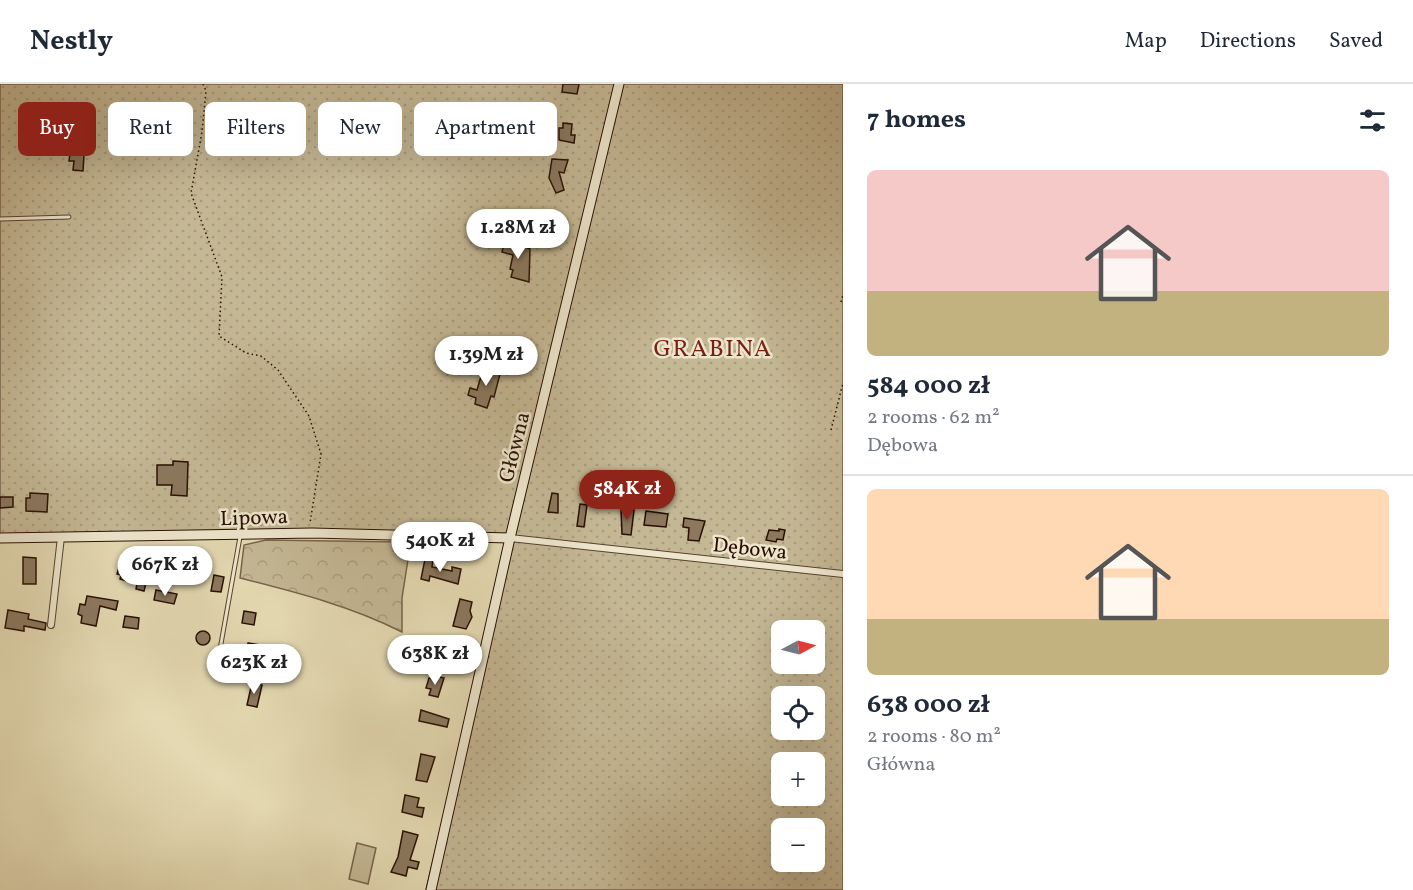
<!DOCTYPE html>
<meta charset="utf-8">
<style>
body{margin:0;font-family:Vollkorn,serif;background:#f2f2f3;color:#1f2937;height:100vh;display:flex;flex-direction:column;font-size:22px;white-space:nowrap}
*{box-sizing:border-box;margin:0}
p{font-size:20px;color:#747a83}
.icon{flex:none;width:33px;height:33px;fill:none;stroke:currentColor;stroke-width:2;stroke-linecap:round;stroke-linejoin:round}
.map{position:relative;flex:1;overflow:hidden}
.sheet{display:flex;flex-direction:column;background:#fff;width:570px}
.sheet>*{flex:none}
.top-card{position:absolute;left:18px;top:18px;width:570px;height:54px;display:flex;gap:12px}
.needle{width:39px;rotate:83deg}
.buttons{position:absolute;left:771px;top:536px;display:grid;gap:12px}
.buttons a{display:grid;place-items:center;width:54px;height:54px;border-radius:9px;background:#fff;box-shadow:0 6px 24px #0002;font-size:30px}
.price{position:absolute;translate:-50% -51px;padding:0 14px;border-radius:21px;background:#fff;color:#222;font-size:20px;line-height:39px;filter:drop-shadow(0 2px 3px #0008)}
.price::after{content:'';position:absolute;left:50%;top:36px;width:18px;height:14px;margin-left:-9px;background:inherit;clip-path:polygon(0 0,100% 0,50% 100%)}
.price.current{background:#8f2418;color:#fff}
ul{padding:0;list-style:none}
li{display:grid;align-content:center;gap:12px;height:318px;padding:0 24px}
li+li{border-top:2px solid #e0e1e3}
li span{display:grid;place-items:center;height:186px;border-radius:9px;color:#555}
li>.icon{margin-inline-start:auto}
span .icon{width:108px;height:108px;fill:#fffc;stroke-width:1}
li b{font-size:26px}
h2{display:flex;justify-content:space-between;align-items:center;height:72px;padding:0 24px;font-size:26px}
.tag{padding:0 21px;border-radius:9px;background:#fff;box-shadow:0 6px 24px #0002;font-size:21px;line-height:54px}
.tag.current{background:#8f2418;color:#fff}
header{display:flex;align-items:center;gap:36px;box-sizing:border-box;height:84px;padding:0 30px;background:#fff;border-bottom:2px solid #e0e1e3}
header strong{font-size:28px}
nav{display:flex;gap:33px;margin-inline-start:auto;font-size:21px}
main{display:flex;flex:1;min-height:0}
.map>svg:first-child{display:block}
.green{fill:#c4b794;stroke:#77634b;stroke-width:1.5}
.forest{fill:url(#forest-crowns);stroke:#77634b;stroke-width:1.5}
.park{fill:url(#park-dots);stroke:#77634b;stroke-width:1.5;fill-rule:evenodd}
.building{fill:#8b785e;stroke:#2a0f02;stroke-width:1.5}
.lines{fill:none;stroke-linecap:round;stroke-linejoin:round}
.lane-casing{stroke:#58422e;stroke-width:5}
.street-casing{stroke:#58422e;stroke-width:8}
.secondary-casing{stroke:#2a0f02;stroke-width:11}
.path{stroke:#2a0f02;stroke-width:1.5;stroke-dasharray:1.5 3;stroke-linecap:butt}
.lane{stroke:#ede6cd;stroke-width:3}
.street{stroke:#ede6cd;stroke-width:6}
.secondary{stroke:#ede6cd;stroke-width:9}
.labels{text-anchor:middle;stroke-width:5;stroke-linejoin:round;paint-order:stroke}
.street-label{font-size:21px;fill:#2a0f02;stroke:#ede6cd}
.quarter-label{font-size:24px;letter-spacing:1.5px;fill:#7a1f14;stroke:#ede6cd}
</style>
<header>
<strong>Nestly</strong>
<nav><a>Map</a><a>Directions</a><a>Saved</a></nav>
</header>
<main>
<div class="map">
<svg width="843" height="806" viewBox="0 0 843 806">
<defs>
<pattern id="forest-crowns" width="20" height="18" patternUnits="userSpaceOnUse" patternTransform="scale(1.5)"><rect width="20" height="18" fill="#c4b794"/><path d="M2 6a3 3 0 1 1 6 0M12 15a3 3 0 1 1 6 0" fill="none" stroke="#a99c7e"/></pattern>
<pattern id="park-dots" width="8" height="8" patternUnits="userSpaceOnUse" patternTransform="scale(1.5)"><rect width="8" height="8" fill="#c4b794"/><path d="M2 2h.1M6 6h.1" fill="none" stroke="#a99c7e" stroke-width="1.8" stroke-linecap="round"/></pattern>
</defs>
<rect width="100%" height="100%" fill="#e4d9b2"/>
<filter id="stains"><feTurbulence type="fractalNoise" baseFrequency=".00333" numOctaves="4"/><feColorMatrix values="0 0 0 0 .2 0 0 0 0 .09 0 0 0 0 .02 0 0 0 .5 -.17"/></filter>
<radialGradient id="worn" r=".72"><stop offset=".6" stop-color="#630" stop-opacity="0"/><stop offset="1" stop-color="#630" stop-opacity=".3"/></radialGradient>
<!-- green -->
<path class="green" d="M357 759 376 764 368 800 349 795Z"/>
<!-- forest -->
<path class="forest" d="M266 456 400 458 409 469 402 514V548C351 522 295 508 240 494L244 461Z"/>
<!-- park -->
<path class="park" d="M0 0H843V806H426L509 452 0 453ZM782 546H814V579H782ZM782 612H814V645H782ZM782 678H814V711H782ZM782 744H814V777H782Z"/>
<!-- building -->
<g class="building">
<path d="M563 0H579L577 10 562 8Z"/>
<path d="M563 39 572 40 571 51H575L574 59 559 56V44H563Z"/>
<path d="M70 70 84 71 83 87 73 86 74 77H69Z"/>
<path d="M552 75 568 76 564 89 559 88 564 106 556 109 549 94Z"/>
<path d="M506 154 530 165 529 198 511 193 513 186 510 185 513 171 502 168Z"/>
<path d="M484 282 501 286 494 313 491 312 487 324 475 320 476 314 468 311 470 304 477 306Z"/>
<path d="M173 377 188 378 187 412 171 411 172 401H157V381H173Z"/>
<path d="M30 409 48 410 47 428 26 427V414H30Z"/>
<path d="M552 409 558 410V429L548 428Z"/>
<path d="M0 413H13V423L0 424Z"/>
<path d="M580 420 587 421 584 443 577 442Z"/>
<path d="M621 425 634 426 631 451 622 450Z"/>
<path d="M646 427 668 430 666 443 644 441Z"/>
<path d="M684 434 705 437 699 457 688 456 689 444 683 443Z"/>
<path d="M779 445 785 446 783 456 777 455 776 458 766 456 769 446 779 447Z"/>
<path d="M23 473 36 474V500H23Z"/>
<path d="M425 475 433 476 432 483 452 487V483L461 485 458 500 430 492 429 497 421 495Z"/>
<path d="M121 477 131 487 148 491 144 507 136 505 137 500 120 495 121 491 117 490Z"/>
<path d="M214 491 224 493 221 508 211 507Z"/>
<path d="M156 506 177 510 174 520 154 516Z"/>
<path d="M87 512 118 517 116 526 100 522 96 542 81 539 82 532 78 530 80 520 85 521Z"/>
<path d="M460 515 472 518 470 527 472 533 466 545 453 542Z"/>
<path d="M8 526 29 530 28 535 46 539 45 546 24 542V547L5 544Z"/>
<path d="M244 527 256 529 254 541 242 539Z"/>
<path d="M125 532 139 534 138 545 123 543Z"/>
<circle cx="203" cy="554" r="7"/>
<path d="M441 556 463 562 461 571 455 570 453 579 443 577 445 568 438 566Z"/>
<path d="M248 559 267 562 260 580 250 578 252 570 246 569Z"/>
<path d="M435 592 444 594 438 613 429 611 431 605 426 604 429 594 434 595Z"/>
<path d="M252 599 262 601 257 623 247 621Z"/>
<path d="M421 626 449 635 447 643 419 637Z"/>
<path d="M421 670 435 673 427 698 416 696Z"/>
<path d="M405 711 419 714 417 723 424 724 422 733 402 728Z"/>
<path d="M403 747 418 751 410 776 419 778 417 785 408 783 406 792 391 788 398 773Z"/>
</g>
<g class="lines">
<!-- lane casing -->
<g class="lane-casing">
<g id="lane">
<path d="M0 135 69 133"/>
<path d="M219 571 240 453"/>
</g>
</g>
<!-- street casing -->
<g class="street-casing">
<g id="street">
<path d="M510 454 843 490"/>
<path d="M51 541 61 453"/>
</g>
</g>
<!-- secondary casing -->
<g class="secondary-casing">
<g id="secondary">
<path d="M0 454 312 449 510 454"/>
<path d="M431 806 510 454 619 0"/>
</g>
</g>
<!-- path -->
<g class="path">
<path d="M203 0 206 7 202 48 191 109 222 193 219 252 246 269 261 272 278 286 309 332 321 370 310 439"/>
<path d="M841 218 843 211"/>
<path d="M831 346 843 299"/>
</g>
<!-- lane -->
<use href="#lane" class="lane"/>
<!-- street -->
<use href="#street" class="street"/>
<!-- secondary -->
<use href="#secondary" class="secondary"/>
</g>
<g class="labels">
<!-- street labels -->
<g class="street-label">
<text transform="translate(514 363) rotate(-76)" y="7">Główna</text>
<text transform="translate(254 433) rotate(-2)" y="7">Lipowa</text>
<text transform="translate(750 464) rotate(6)" y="7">Dębowa</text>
</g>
<!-- quarter labels -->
<g class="quarter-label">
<text x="713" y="272">GRABINA</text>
</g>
</g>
<rect width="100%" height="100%" filter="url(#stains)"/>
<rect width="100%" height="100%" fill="url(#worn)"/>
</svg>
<div class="buttons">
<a><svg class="needle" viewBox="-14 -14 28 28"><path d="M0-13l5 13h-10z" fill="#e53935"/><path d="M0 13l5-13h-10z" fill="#747a83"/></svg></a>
<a><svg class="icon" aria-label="locate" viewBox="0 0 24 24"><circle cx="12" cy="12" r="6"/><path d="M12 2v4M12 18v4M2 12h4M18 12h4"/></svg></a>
<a>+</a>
<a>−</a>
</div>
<b class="price" style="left:518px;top:176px">1.28M zł</b>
<b class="price" style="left:486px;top:303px">1.39M zł</b>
<b class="price current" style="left:627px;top:437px">584K zł</b>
<b class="price" style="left:440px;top:489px">540K zł</b>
<b class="price" style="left:165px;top:513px">667K zł</b>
<b class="price" style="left:435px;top:602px">638K zł</b>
<b class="price" style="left:254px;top:611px">623K zł</b>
<div class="top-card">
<a class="tag current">Buy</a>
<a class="tag">Rent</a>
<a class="tag">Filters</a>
<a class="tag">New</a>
<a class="tag">Apartment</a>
</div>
</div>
<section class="sheet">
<h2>7 homes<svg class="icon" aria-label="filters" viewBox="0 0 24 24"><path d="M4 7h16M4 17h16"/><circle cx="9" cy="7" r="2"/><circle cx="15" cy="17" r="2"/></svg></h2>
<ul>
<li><span style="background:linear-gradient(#f6c9c9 65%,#c2b280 0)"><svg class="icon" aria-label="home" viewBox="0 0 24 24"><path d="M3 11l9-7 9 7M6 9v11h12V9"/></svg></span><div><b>584 000 zł</b><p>2 rooms · 62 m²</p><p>Dębowa</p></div></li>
<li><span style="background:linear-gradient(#ffd9b3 70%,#c2b280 0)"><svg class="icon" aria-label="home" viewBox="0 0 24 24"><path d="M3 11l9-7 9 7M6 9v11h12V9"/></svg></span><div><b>638 000 zł</b><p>2 rooms · 80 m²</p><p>Główna</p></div></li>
</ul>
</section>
</main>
